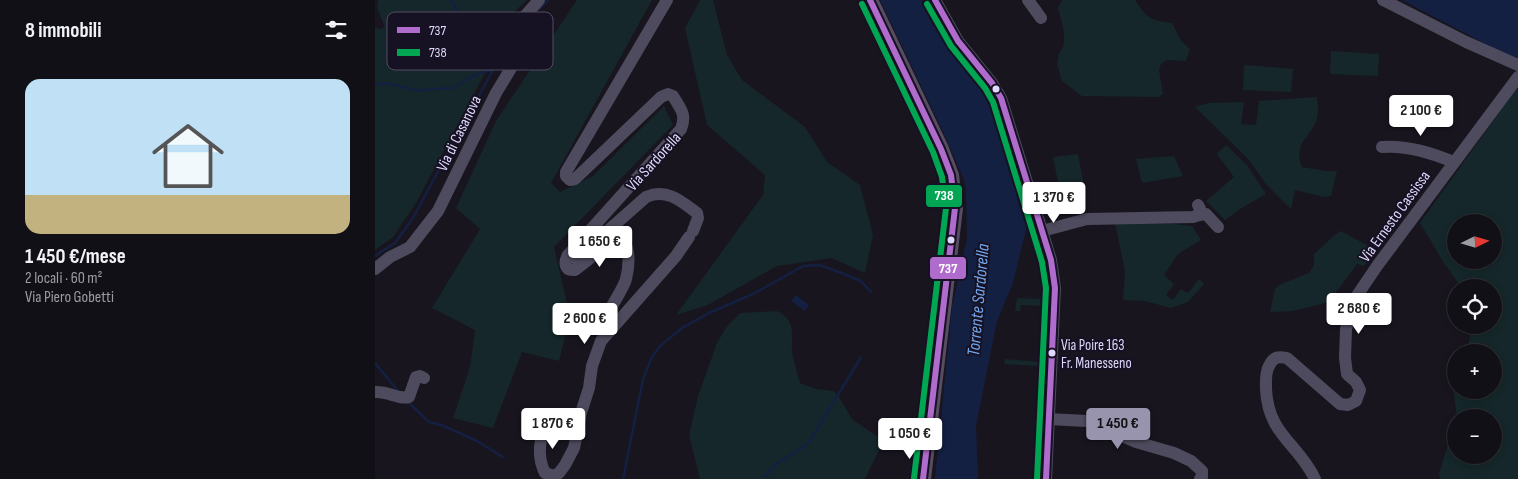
<!DOCTYPE html>
<html lang="it">
<meta charset="utf-8">
<style>
body{margin:0;font-family:"Sofia Sans Condensed",sans-serif;background:#1f1e24;color:#f1f3f6;height:100vh;display:flex;flex-direction:column;font-size:19px;white-space:nowrap}
*{box-sizing:border-box;margin:0}
p{font-size:16px;color:#9c9da1}
.icon{flex:none;width:28px;height:28px;fill:none;stroke:currentColor;stroke-width:2;stroke-linecap:round;stroke-linejoin:round}
.map{position:relative;flex:1;overflow:hidden}
.sheet{display:flex;flex-direction:column;background:#121017;width:375px}
.sheet>*{flex:none}
.needle{width:32px;rotate:85deg}
.tools{position:absolute;left:1072px;top:214px;display:grid;gap:10px}
.tools a{display:grid;place-items:center;width:55px;height:55px;border-radius:50%;background:#121017;box-shadow:0 2px 8px #0003,0 0 0 1px #313036;font-size:25px}
.price{position:absolute;translate:-50% -42px;padding:0 11px;border-radius:5px;background:#fff;color:#222;font-size:16px;line-height:32px;filter:drop-shadow(0 1px 2px #0008)}
.price::after{content:'';position:absolute;left:50%;top:30px;width:15px;height:11px;margin-left:-8px;background:inherit;clip-path:polygon(0 0,100% 0,50% 100%)}
.price.selected{background:#9994ad;color:#111}
ul{padding:0;list-style:none}
li{display:grid;align-content:center;gap:10px;height:265px;padding:0 25px}
li span{display:grid;place-items:center;height:155px;border-radius:15px;color:#555}
li>.icon{margin-inline-start:auto}
span .icon{width:90px;height:90px;fill:#fffc;stroke-width:1}
li b{font-size:21px}
h2{display:flex;justify-content:space-between;align-items:center;height:60px;padding:0 25px;font-size:21px}
main{display:flex;flex:1;min-height:0}
.map>svg:first-child{display:block}
.green{fill:#15272a;fill-rule:evenodd}
.water{fill:#142041}
.lines{fill:none;stroke-linecap:round;stroke-linejoin:round}
.stream{stroke:#142041;stroke-width:2.5}
.minor{stroke:#4e4b5e;stroke-width:12}
.major{stroke:#574c62;stroke-width:16}
.bus-1-casing{stroke:#161123;stroke-width:10}
.bus-2-casing{stroke:#161123;stroke-width:10}
.bus-1{stroke:#b06ccc;stroke-width:6}
.bus-2{stroke:#00a651;stroke-width:6}
.bus-dot{fill:#dfd8fa;stroke:#161123;stroke-width:2}
.labels{text-anchor:middle;stroke-width:4;stroke-linejoin:round;paint-order:stroke}
.bus-label{font-size:15px;fill:#dfd8fa;stroke:#161123;text-anchor:start}
.street-label{font-size:16px;fill:#dfd8fa;stroke:#161123}
.water-label{font-size:18px;font-style:italic;fill:#72a7ee;stroke:#161123}
.key{fill:#161123;stroke:#524d64;stroke-width:1}
.key-label{font-size:14px;fill:#dfd8fa}
.line-badge{stroke:#161123;stroke-width:2}
.badge-label{font-size:14px;text-anchor:middle;font-weight:bold;fill:#fff}
</style>
<main>
<section class="sheet">
<h2>8 immobili<svg class="icon" aria-label="filters" viewBox="0 0 24 24"><path d="M4 7h16M4 17h16"/><circle cx="9" cy="7" r="2"/><circle cx="15" cy="17" r="2"/></svg></h2>
<ul>
<li><span style="background:linear-gradient(#bfe0f5 75%,#c2b280 0)"><svg class="icon" aria-label="home" viewBox="0 0 24 24"><path d="M3 11l9-7 9 7M6 9v11h12V9"/></svg></span><div><b>1 450 €/mese</b><p>2 locali · 60 m²</p><p>Via Piero Gobetti</p></div></li>
</ul>
</section>
<div class="map">
<svg width="1143" height="479" viewBox="0 0 1143 479">
<rect width="100%" height="100%" fill="#18151f"/>
<!-- green -->
<g class="green">
<path d="M3 0H152L136 15 126 30 129 42 109 75 41 203 18 237 0 250V27L6 29 10 27 2 8Z"/>
<path d="M202 0H277L176 183 185 192 218 176 289 106 298 125 179 247 195 317 184 361 147 352 118 428 78 418 95 367 100 330 57 308 105 229 81 208 121 121Z"/>
<path d="M325 0H338L352 55 367 80 430 127 452 162 485 185 498 235 490 273 457 258 402 266 333 305 301 315 388 195 390 175 332 125 310 28Z"/>
<path d="M687 0H760C772 19 775 20 797 23L806 41 815 49 811 61 791 60 786 64 784 70 788 94 783 97 707 96 687 81 682 64 684 53C695 43 686 21 683 8Z"/>
<path d="M956 51 1004 54 1003 76 955 74Z"/>
<path d="M869 65 918 69 916 92 868 90Z"/>
<path d="M1141 89 1143 90V479H1065L1064 474 1074 441 1079 437 1081 427V455H1119V418L1082 417 1078 387 1081 377V390H1119V352H1092L1097 325H1119V288L1086 287 1069 263 1045 223ZM1081 222H1119V260H1081Z"/>
<path d="M942 97C943 106 944 114 941 122 933 139 918 145 927 167L951 171H962L956 196 949 197 920 190 916 209 891 184 873 159 820 107 834 103 869 102 866 124 881 125 884 101Z"/>
<path d="M851 145 872 165 891 194 868 207 850 220 831 201 859 177 842 154Z"/>
<path d="M703 154 709 186 684 187 678 157Z"/>
<path d="M799 156 808 176 767 183 761 159Z"/>
<path d="M740 223 799 224 817 226 826 240 803 254 789 275 799 284 791 295 798 300 806 289 813 293 824 279 829 284 813 302 796 308 770 301 748 300 750 271Z"/>
<path d="M966 231 1001 250 989 266 982 264 954 302 918 311 895 312 900 289 904 285 934 273 939 265V254L961 234Z"/>
<path d="M642 298 667 299V306L646 305 645 311H640Z"/>
<path d="M402 311C422 321 416 334 417 352 419 362 422 373 425 383L441 389 459 391 464 397 477 419 504 438 506 446 490 479H325L314 435 323 396 342 343 352 326 365 313Z"/>
<path d="M630 359 665 362V366L629 364Z"/>
</g>
<!-- water -->
<g class="water">
<path d="M505 0H547L557 23 607 84 616 101 645 190 651 203 654 218 638 283 622 321 601 426 603 479H560L577 307 592 238 591 189 589 180 568 132Z"/>
<path d="M1027 0H1143V61Z"/>
<path d="M421 295 434 305 430 311 416 301Z"/>
</g>
<g class="lines">
<!-- stream -->
<g class="stream">
<path d="M76 0 81 8 90 31 103 43 107 44 125 57"/>
<path d="M165 8 173 0"/>
<path d="M0 84C18 82 24 87 40 90 52 92 64 86 76 89L98 76 118 69"/>
<path d="M0 256 20 243 38 218 119 68 137 40"/>
<path d="M0 363 23 391"/>
<path d="M32 401 54 422 69 426 102 441 128 457"/>
<path d="M390 476 401 464 433 444 486 357"/>
<path d="M248 479 268 379 277 357 286 345 307 328 334 313 380 293 428 266 444 265 464 272 486 281 496 292"/>
</g>
<!-- minor -->
<g class="minor">
<path d="M292 0 191 172V176L195 180 200 179 286 97 293 94 298 96C305 108 312 114 306 129L193 255 201 259 271 197C292 188 306 201 322 213L323 218 318 231"/>
<path d="M560 0 583 41 617 83 626 98 676 260 680 288 671 479"/>
<path d="M653 0 666 18"/>
<path d="M1008 0 1091 42 1143 65"/>
<path d="M1007 147C1032 145 1056 153 1079 162"/>
<path d="M824 215 831 214 843 227"/>
<path d="M667 231 712 219 818 217 824 215 825 209 823 205"/>
<path d="M193 255C189 262 189 271 200 270L237 241C258 233 254 267 251 279 248 290 233 311 228 322"/>
<path d="M0 269 15 257 35 247 63 211 121 93 147 50 136 32 164 0"/>
<path d="M0 392C13 391 24 400 34 397L41 377 45 376 49 378"/>
<path d="M673 419 712 421 761 442 799 453 816 461 827 471V477L825 479"/>
<path d="M168 431C164 446 163 459 170 473L179 476 184 473 190 465 199 448 206 413 214 388 217 366 226 341 301 256 314 237"/>
<path d="M940 479C923 443 893 435 891 389 891 382 890 373 894 366 898 357 903 356 912 358L965 404 973 405 981 401 985 390 981 382 972 374 970 358 971 329 979 300 1002 266 1143 77"/>
</g>
<!-- major -->
<path class="major" d="M495 0 566 149 576 175 580 208 548 479"/>
<!-- bus-1 casing -->
<g class="bus-1-casing">
<g id="bus-1">
<path d="M495 0 566 149 576 175 580 208 548 479"/>
<path d="M560 0 583 41 617 83 626 98 676 260 680 288 671 479"/>
</g>
</g>
<!-- bus-2 casing -->
<g class="bus-2-casing">
<g id="bus-2">
<path d="M487 4 558 152 567 177 571 208 539 478"/>
<path d="M552 4 576 46 610 88 618 102 667 262 671 288 662 479"/>
</g>
</g>
<!-- bus-1 -->
<use href="#bus-1" class="bus-1"/>
<!-- bus-2 -->
<use href="#bus-2" class="bus-2"/>
</g>
<!-- markers -->
<g class="bus-dot">
<circle cx="621" cy="89" r="4.5"/>
<circle cx="576" cy="240" r="4.5"/>
<circle cx="677" cy="353" r="4.5"/>
</g>
<g class="labels">
<!-- bus labels -->
<g class="bus-label">
<text x="686" y="350">Via Poire 163<tspan x="686" dy="18">Fr. Manesseno</tspan></text>
</g>
<!-- street labels -->
<g class="street-label">
<text transform="translate(83 133) rotate(-64)" y="6">Via di Casanova</text>
<text transform="translate(278 161) rotate(-48)" y="6">Via Sardorella</text>
<text transform="translate(1019 216) rotate(-54)" y="6">Via Ernesto Cassissa</text>
</g>
<!-- water labels -->
<g class="water-label">
<text transform="translate(603 300) rotate(-85)" y="6">Torrente Sardorella</text>
</g>
</g>
<!-- legend -->
<rect x="12" y="12" width="166" height="58" rx="8" class="key"/>
<rect x="22" y="27" width="23" height="6" fill="#b06ccc"/>
<rect x="22" y="49" width="23" height="7" fill="#00a651"/>
<g class="key-label">
<text x="54" y="35">737</text>
<text x="54" y="57">738</text>
</g>
<g class="line-badge">
<rect x="550" y="184" width="38" height="24" rx="5" fill="#00a651"/>
<rect x="554" y="256" width="38" height="24" rx="5" fill="#b06ccc"/>
</g>
<g class="badge-label">
<text x="569" y="200">738</text>
<text x="573" y="273">737</text>
</g>
</svg>
<div class="tools">
<a><svg class="needle" viewBox="-14 -14 28 28"><path d="M0-13l5 13h-10z" fill="#e53935"/><path d="M0 13l5-13h-10z" fill="#9c9da1"/></svg></a>
<a><svg class="icon" aria-label="locate" viewBox="0 0 24 24"><circle cx="12" cy="12" r="6"/><path d="M12 2v4M12 18v4M2 12h4M18 12h4"/></svg></a>
<a>+</a>
<a>−</a>
</div>
<b class="price" style="left:1046px;top:137px">2 100 €</b>
<b class="price" style="left:679px;top:224px">1 370 €</b>
<b class="price" style="left:225px;top:268px">1 650 €</b>
<b class="price" style="left:984px;top:335px">2 680 €</b>
<b class="price" style="left:210px;top:345px">2 600 €</b>
<b class="price" style="left:178px;top:450px">1 870 €</b>
<b class="price selected" style="left:743px;top:450px">1 450 €</b>
<b class="price" style="left:535px;top:460px">1 050 €</b>
</div>
</main>
